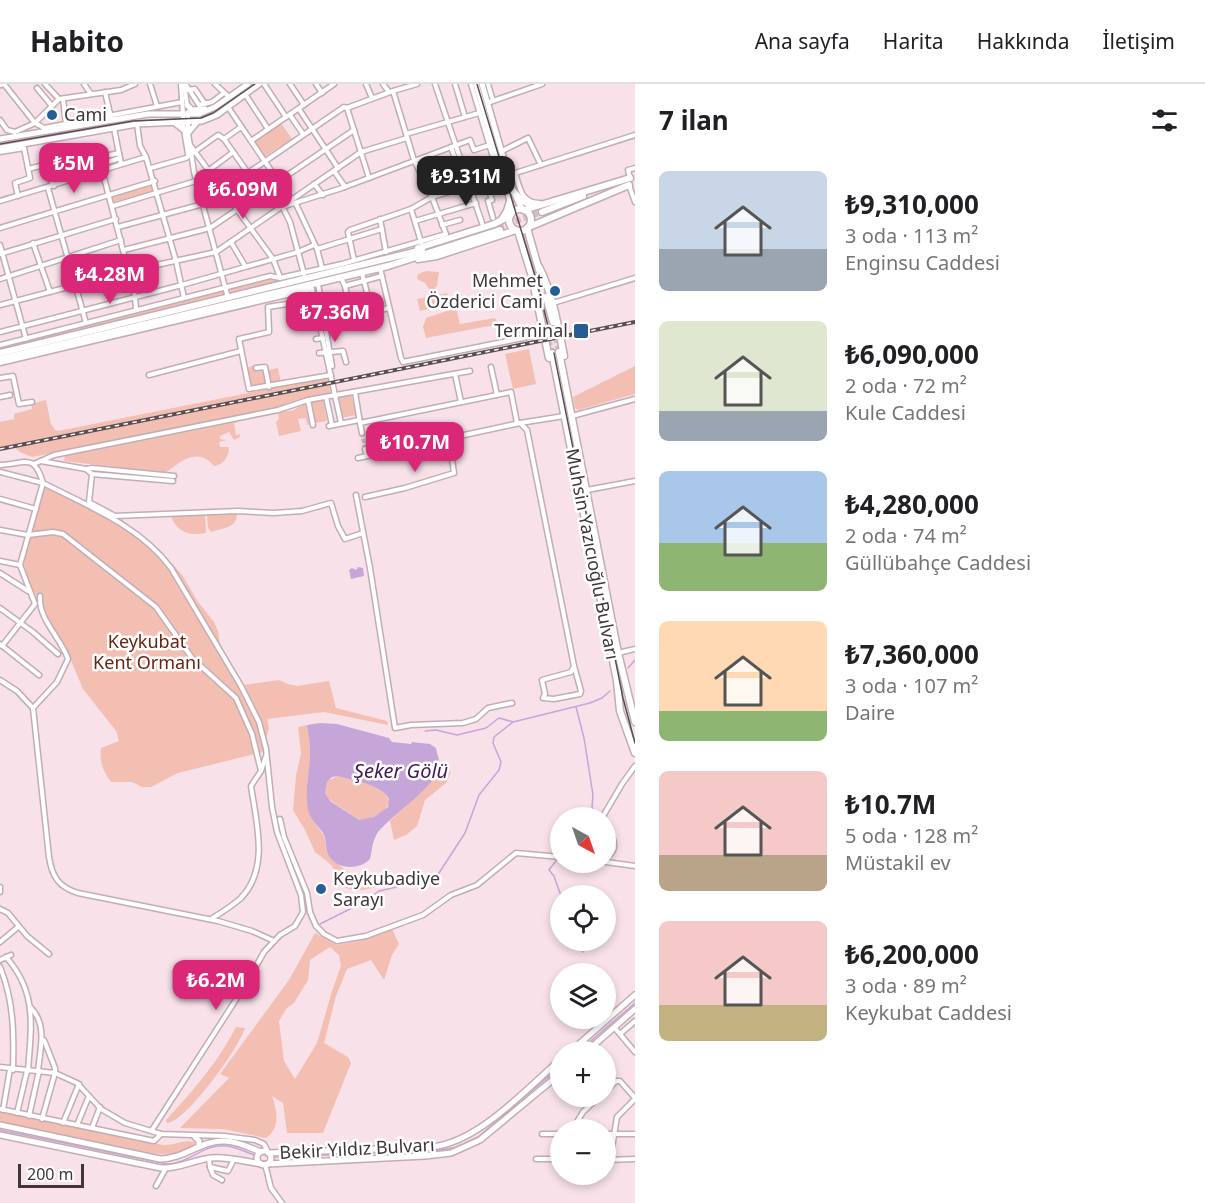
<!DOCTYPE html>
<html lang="tr">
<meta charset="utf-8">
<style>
body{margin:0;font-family:"Noto Sans",sans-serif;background:#f2f2f2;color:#202124;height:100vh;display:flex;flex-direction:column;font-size:22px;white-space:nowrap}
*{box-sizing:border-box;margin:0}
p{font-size:20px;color:#757577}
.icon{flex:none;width:33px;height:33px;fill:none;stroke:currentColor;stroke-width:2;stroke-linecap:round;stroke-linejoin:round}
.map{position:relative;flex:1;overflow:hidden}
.side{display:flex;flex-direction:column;background:#fff;width:570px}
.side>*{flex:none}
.needle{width:39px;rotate:140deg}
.buttons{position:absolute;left:550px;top:723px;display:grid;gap:12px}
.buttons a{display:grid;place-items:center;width:66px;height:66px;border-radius:50%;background:#fff;box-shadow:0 3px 9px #0003;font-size:30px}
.scale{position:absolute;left:18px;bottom:15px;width:66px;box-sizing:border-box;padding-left:6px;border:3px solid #3f3639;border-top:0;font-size:16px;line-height:21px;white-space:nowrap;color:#3f3639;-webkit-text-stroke:4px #fff;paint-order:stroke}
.price{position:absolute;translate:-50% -51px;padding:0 14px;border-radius:12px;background:#db2777;color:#fff;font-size:20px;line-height:39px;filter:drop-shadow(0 2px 3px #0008)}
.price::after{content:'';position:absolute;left:50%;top:36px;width:18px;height:14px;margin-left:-9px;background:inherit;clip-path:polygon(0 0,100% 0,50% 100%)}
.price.on{background:#222;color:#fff}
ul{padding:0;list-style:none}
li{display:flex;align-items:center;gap:18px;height:150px;padding:0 24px}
li span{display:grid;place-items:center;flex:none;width:168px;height:120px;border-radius:9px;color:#555}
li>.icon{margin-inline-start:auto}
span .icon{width:72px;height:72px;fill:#fffc;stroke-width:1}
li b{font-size:26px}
h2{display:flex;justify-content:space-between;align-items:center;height:72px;padding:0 24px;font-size:26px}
header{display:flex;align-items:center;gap:36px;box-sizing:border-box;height:84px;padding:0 30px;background:#fff;border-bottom:2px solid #e0e0e0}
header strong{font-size:28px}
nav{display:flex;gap:33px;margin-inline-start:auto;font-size:21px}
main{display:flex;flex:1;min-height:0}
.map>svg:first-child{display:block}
.green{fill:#f3bfb2;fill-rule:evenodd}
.water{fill:#c6a6d8;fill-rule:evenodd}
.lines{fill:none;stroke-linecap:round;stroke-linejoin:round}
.stream{stroke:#c6a6d8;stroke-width:1.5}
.minor-tunnel{stroke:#d3bfc6;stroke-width:4;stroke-dasharray:4 2;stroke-linecap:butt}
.highway-tunnel{stroke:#d3bfc6;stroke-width:6;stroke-dasharray:6 3;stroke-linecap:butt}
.minor-casing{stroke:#c3adb5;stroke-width:7}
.major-casing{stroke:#c3adb5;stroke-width:8}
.highway-casing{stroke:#c3adb5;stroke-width:9}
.minor{stroke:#fff;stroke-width:4}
.major{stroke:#fff;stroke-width:5}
.highway{stroke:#fff;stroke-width:6}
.tram{stroke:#594e52;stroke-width:1.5}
.rail-casing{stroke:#594e52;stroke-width:4}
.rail{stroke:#fff;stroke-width:1.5;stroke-dasharray:4.5;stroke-linecap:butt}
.poi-dot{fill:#275d95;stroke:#fff;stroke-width:2}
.labels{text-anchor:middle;stroke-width:5;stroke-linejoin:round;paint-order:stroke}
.poi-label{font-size:18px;fill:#3f3639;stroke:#fff;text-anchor:start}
.street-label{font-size:18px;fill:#3f3639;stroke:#fff}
.park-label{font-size:18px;fill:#6a210f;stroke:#fff}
.water-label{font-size:20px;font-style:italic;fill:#411854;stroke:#fff}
</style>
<header>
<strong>Habito</strong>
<nav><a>Ana sayfa</a><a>Harita</a><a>Hakkında</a><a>İletişim</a></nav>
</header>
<main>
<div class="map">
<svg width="635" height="1119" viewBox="0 0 635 1119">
<rect width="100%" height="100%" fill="#f8e1e9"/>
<!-- green -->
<g class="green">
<path d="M281 39 292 55 264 73 253 57Z"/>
<path d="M151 100 153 107 114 118 112 112Z"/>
<path d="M426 187 439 188 437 202 434 205H429L425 199 417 195 418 190Z"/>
<path d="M300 191 302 193 231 211 230 204 269 194 280 196Z"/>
<path d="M223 206 225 212 0 266V263Z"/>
<path d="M447 209 451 220 420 227 417 215Z"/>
<path d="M456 224 460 240 495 234 497 238 494 241 426 254 423 243 426 234Z"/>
<path d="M529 265 536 300 513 305 505 270Z"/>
<path d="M252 282 263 284 264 287 278 284 281 299 249 305 246 284Z"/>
<path d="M635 282V310L578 326 575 324 573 313Z"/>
<path d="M329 293 330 309 296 316 279 323 32 373 20 368 13 362 0 364V338L14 335V330L32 325 31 320 46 316 51 340 55 346 58 347Z"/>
<path d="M351 309 356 331 341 334 336 312Z"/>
<path d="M323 315 327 337 315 339 310 317Z"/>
<path d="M305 319 309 340 307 341 306 334 298 335 301 347 279 352 276 338 279 335 278 329 294 326Z"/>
<path d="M235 336 238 338 234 339 236 351 240 350V353L234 356 229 348 220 352V355L227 356 219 358 220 363H228L229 367C227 375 222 381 214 382 198 362 180 378 165 389L64 377 65 371Z"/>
<path d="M47 399 81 416 93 418 115 430 162 468 182 491 198 518 214 538 218 547 220 560 244 601 279 596 288 600 297 602 329 597 336 624 387 637 388 641 324 628 267 635 269 644 263 668 178 689 151 703H142L132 698H111C103 687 99 678 101 664L119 657 116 647 83 605 67 567 28 497 23 476 44 402Z"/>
<path d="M205 430 206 449C188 452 178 449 170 431Z"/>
<path d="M207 430H237C237 444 223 444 211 448L208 444Z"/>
<path d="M307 641 311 665 307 718 310 732 324 752 327 767 331 775 355 793H376L379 797 377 803 357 807 332 800 335 786 329 779 315 768 305 746 293 726 296 692 301 669 298 643Z"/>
<path d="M439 686 445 688 447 686 451 688 446 699 425 716 417 742 406 751 394 756 390 737 418 711Z"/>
<path d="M338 692C353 697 384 700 389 717 386 730 372 735 359 736L327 714 325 709 327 697Z"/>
<path d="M392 845 399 860 392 871 384 896 371 876 347 885 336 912 324 959 348 973 351 979 323 1049H287L283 1019 272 1012C277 1026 281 1044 266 1054L223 1045 180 1044 229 994 220 990 289 896 315 849 337 861 359 857ZM330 863 339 871 341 882 332 907 317 959 295 995 284 977 279 937 286 925 294 919 308 896 310 876Z"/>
<path d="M236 943 245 944C239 964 186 1038 167 1039L166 1036C192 1008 219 977 236 943Z"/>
<path d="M0 1027 163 1061C175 1062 186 1054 196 1059 182 1071 167 1071 150 1069L0 1039Z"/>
</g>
<!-- water -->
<g class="water">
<path d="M358 483 363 484 364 492 351 495 349 486 352 484 356 486Z"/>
<path d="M320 639 337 640 389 654 392 658 411 660 412 658 430 660 436 664C437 670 440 677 440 683 438 700 389 734 378 748 372 757 372 766 370 775 360 786 337 786 329 772 325 765 327 756 323 749 318 741 310 736 308 726 304 706 311 684 310 664 310 657 308 649 307 641ZM338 692C353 697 381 700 389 715L388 723 374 733 359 736 330 717 325 709 327 698 332 693Z"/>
</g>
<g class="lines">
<!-- stream -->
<g class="stream">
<path d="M628 584 635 576"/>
<path d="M576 623 584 654 593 711 592 723 596 734"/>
<path d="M425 647 436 646 457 651 486 644 499 634 513 638 590 619 602 614 610 607"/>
<path d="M561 770 549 786 554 792 561 812"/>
<path d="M320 840 360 820 379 807 428 796 439 789 465 749 479 711 499 686 501 678 493 659 494 653 513 638"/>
<path d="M579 856 583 868"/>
<path d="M578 968 635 919"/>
<path d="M0 1046 167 1080C189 1080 204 1059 227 1062 236 1063 246 1068 254 1071"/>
<path d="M274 1073 436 1067 457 1063 478 1053 561 982"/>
</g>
<!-- minor-tunnel -->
<path class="minor-tunnel" d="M362 349 365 365"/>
<!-- highway-tunnel -->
<g class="highway-tunnel">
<path d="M498 143 542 128"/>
<path d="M554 244 559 268"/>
<path d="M546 247 552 269"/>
</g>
<!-- minor casing -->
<g class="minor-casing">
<g id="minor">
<path d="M0 0 1 1"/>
<path d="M4 0 35 39 44 44 182 18"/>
<path d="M45 0 59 15"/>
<path d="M84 0 91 10"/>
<path d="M150 0 157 22"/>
<path d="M181 0 184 46 188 70"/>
<path d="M184 0 187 21"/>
<path d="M215 0 229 13"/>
<path d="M264 0 286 33"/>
<path d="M290 0 304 21"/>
<path d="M316 0 322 9"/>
<path d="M366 0 372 14"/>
<path d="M383 0 389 8"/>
<path d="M435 0 482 139"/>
<path d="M455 0 465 33"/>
<path d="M471 0 499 93"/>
<path d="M488 0 493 17"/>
<path d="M186 1 199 21 212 18 224 9"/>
<path d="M37 4 52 22"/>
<path d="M187 6 195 5 205 20"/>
<path d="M105 8 111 34"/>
<path d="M245 10 268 45"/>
<path d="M63 15 66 40"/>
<path d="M487 19 542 0"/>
<path d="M228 23 291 116"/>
<path d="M347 24 369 94"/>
<path d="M299 25 338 84"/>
<path d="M188 28V49L194 88 228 214"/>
<path d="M290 31 303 50"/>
<path d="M0 36 7 46 15 48 35 39 59 15 121 6 135 0"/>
<path d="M137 40 140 62 146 73"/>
<path d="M114 44 121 80"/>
<path d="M406 50 479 29"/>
<path d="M224 55 241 43"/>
<path d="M251 57 334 0"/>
<path d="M190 61 273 175 280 193"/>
<path d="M451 63 465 103"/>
<path d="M502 67 528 54 541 81"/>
<path d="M0 68 24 64 30 94 15 99 18 112"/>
<path d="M92 75 119 69"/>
<path d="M444 79 450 92 460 89"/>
<path d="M98 81 120 74"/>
<path d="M151 84 186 74 218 51 224 55 248 89"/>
<path d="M28 85 40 82 44 84 54 102"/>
<path d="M102 86 135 212 136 226"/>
<path d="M208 87 232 69"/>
<path d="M334 87 345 103"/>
<path d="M515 89C520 104 521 119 540 119"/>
<path d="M509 91 635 51"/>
<path d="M630 94 628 86 635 84"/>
<path d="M486 97 492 116 488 117 493 134"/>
<path d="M314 100 323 111"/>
<path d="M629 101 635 118"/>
<path d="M48 104 86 239"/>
<path d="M0 117 146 73 176 177 184 214"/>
<path d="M296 120 317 165 322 184"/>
<path d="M113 122 196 97"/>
<path d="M282 122 290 138 304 190"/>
<path d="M285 122 342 104 470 56 474 66 493 60"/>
<path d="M411 125 421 158"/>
<path d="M380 135 386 168"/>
<path d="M415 137 476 119"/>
<path d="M442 141 460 136"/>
<path d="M118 143 203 120 344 23 347 24 393 7 417 0"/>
<path d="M0 144 155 97"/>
<path d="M231 158 245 182"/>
<path d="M33 159 50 208"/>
<path d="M0 161 26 255"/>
<path d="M317 165 382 145"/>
<path d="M124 166 210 144 354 46"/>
<path d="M0 170 116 135"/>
<path d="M354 176 348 148 350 146 411 125 432 113 502 92"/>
<path d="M380 184 401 274 403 278 538 251"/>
<path d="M362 189 373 233"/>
<path d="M341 194 345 202 351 233 389 224"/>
<path d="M0 195 121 156"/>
<path d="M318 200 332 282"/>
<path d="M345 202 382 192"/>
<path d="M312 205 341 339"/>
<path d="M293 219 268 223 269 248 239 255 249 305 331 291"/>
<path d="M553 219 635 194"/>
<path d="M0 221 129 187 216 168 361 68 407 54"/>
<path d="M0 248 182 201 298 168 314 161"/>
<path d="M316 255 323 254"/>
<path d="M0 261 270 192 280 194 342 180 446 150 432 113 414 76 393 7"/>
<path d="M319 269 343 267 346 278"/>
<path d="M0 279 312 205"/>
<path d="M491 283 497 311"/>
<path d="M256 284 265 283 269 303"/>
<path d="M455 290 461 318"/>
<path d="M149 291 241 267"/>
<path d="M0 294 13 292 19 320 32 318"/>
<path d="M355 308 360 339 511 308 517 339"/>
<path d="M0 313 10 311"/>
<path d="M326 313 332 341"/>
<path d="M308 316 313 341"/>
<path d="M572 332 635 315"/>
<path d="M360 339 362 349"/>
<path d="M520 339 527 346 574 582 581 607 580 610 554 615 543 614 545 610 542 596 571 588 574 582"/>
<path d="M329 342 359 336"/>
<path d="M365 365 367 372"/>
<path d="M358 374 520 339 564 332"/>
<path d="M41 377 86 385 92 390 173 397"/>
<path d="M34 380 54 371 278 326 308 316 470 287"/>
<path d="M0 381C25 380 34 368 43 399 88 422 140 442 171 484L241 602 259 638 266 665 272 723 277 748 301 811 303 828 295 842 280 851 264 868 246 900 152 1046"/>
<path d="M86 385 92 384 174 392"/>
<path d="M0 388 43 399 20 481 35 520 2 562"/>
<path d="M92 390 89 418 115 432 238 427 274 429 302 427 331 419 338 442 345 455 363 449"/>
<path d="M587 406 635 397"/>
<path d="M356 411 370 484 395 644 411 641 463 639 476 635 488 624 512 619"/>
<path d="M365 413 405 404 454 389 449 354"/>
<path d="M0 415 36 425"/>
<path d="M0 446 28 451 53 448 63 450 156 523 192 574 236 614 252 650 261 687"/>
<path d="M0 477 20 481"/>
<path d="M0 489 28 507"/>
<path d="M40 512C38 535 61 554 68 575L57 598 33 624 49 773C52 792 58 803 78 809L218 837 252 847 274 857"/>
<path d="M0 524 33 548 58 570"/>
<path d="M0 560 39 591"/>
<path d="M618 569 635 565"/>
<path d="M0 596 17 607 33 624"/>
<path d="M602 734 622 700 635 682"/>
<path d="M280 735 284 753 307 809 310 828 316 842 324 850 337 857 366 852 423 831 451 811 477 801 516 769 561 773"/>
<path d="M606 746C616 755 618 766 606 774"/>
<path d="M606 778 635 782"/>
<path d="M0 803V808"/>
<path d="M0 825 8 829 27 852 49 870"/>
<path d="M211 835C221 829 232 822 241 814 270 784 256 738 251 702L261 687 266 672"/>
<path d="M0 858 18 843"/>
<path d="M6 873C38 909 31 943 28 987"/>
<path d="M0 876 11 871"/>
<path d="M0 883C14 917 14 950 13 986"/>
<path d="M30 923C48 940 40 965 38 987"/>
<path d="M614 943 635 968"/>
<path d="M620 950 635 937"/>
<path d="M0 983 55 989 77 999 101 1025 125 1039 161 1050 224 1052 255 1056 264 1060 268 1068"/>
<path d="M606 1007 616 997H620L635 1014"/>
<path d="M0 1025 154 1057 161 1050"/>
<path d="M3 1026 10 985"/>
<path d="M17 1029 27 987"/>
<path d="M29 1032 39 987"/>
<path d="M42 1035 55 989V984L44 956"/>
<path d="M63 1039 79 1000"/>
<path d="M77 1041 89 1012"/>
<path d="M92 1044 100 1023"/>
<path d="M572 1046 583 1028 600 1012"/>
<path d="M542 1050H561"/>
<path d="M606 1050H635"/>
<path d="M209 1075 210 1083 228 1087 234 1075"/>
<path d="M536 1075H561"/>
<path d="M606 1076 635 1075"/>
<path d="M610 1076 617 1033 635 1015"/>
<path d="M265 1080 271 1104 282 1119"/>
<path d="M210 1083 213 1091 222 1096"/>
<path d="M156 1102 166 1084"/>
</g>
</g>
<!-- major casing -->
<g class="major-casing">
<g id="major">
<path d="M476 0 510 117 511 131"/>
<path d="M482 0 513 107 522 125"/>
<path d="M187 21 192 26 205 25"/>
<path d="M175 39 184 46"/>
<path d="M188 49 198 37"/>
<path d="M0 55 148 30H199L215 23 248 0"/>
<path d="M0 64 137 40 202 37 217 31 259 0"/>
<path d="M570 968 635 911"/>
<path d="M586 968 635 925"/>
<path d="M0 1041 160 1075C184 1075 201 1056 225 1057 237 1057 250 1064 261 1068"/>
<path d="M0 1051 161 1084C179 1085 193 1076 211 1074 228 1072 246 1078 262 1080"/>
<path d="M195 1053 199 1057V1063"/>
<circle cx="264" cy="1074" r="7"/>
<path d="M268 1069 431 1063C478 1059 526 1005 561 975"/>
<path d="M267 1080 425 1072 451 1069 480 1056 561 989"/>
</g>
</g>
<!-- highway casing -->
<g class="highway-casing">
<g id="highway">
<path d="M513 107 522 117 534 122"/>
<circle cx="520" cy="136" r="11"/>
<path d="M524 126 630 94"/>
<path d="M542 128 583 112"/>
<path d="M502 135 507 127 510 117"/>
<path d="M529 143 629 101"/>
<path d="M527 144 539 186"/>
<path d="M518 147 530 186"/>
<path d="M418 164 494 140 510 132"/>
<path d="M418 175 437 172 516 146"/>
<path d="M539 183C553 210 558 242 564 272"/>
<path d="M530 184 549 274"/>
<path d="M546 213 553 238"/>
<path d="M544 247 549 250 556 248 558 244"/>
<path d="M559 268 618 569 635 638"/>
<path d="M0 269 422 166"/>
<path d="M552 269 617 597 620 627 635 669"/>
<path d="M0 275 388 182 500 146"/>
</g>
</g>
<!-- minor -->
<use href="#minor" class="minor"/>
<!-- major -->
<use href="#major" class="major"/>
<!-- highway -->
<use href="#highway" class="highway"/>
<!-- tram -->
<g class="tram">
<path d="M477 0 538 202 549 246"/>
<path d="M0 60 133 37 201 34 213 29 255 0"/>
<path d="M554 269 623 614 635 659"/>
</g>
<!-- rail casing -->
<g class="rail-casing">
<path id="rail" d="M0 365 635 238"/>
</g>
<!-- rail -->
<use href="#rail" class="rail"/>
</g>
<!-- markers -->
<g class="poi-dot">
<circle cx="52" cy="31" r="6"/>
<circle cx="555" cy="207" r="6"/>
<rect x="573" y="239" width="16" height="16" rx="3"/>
<circle cx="321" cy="805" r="6"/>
</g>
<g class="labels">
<!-- poi labels -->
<g class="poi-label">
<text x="64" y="37">Cami</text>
<text x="543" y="203" text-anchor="end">Mehmet<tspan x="543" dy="21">Özderici Cami</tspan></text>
<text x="568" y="253" text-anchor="end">Terminal</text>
<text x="333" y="801">Keykubadiye<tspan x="333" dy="21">Sarayı</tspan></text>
</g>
<!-- street labels -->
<g class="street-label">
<text transform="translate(592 470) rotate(79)" y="6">Muhsin Yazıcıoğlu Bulvarı</text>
<text transform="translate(357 1065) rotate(-3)" y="6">Bekir Yıldız Bulvarı</text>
</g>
<!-- park labels -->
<g class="park-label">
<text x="147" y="564">Keykubat<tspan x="147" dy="21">Kent Ormanı</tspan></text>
</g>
<!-- water labels -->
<g class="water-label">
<text x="401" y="694">Şeker Gölü</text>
</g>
</g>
</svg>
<div class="buttons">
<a><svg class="needle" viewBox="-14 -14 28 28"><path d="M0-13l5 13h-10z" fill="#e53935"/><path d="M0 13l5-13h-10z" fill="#757577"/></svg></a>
<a><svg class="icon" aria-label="locate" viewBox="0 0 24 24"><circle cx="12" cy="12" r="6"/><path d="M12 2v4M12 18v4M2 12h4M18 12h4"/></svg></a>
<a><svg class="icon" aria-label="layers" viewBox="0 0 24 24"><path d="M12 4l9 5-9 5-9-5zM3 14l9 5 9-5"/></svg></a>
<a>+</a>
<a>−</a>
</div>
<div class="scale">200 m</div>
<b class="price" style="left:74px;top:110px">₺5M</b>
<b class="price on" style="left:466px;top:123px">₺9.31M</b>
<b class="price" style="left:243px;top:136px">₺6.09M</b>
<b class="price" style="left:110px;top:221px">₺4.28M</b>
<b class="price" style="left:335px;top:259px">₺7.36M</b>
<b class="price" style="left:415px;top:389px">₺10.7M</b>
<b class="price" style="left:216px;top:927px">₺6.2M</b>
</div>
<section class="side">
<h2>7 ilan<svg class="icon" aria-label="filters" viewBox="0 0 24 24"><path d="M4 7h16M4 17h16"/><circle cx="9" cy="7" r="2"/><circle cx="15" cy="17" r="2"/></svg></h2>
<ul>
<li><span style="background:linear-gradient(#c9d6e8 65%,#9aa5b1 0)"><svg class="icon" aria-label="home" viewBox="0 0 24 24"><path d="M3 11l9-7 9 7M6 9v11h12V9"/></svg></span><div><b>₺9,310,000</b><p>3 oda · 113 m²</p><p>Enginsu Caddesi</p></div></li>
<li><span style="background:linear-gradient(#dfe7d0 75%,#9aa5b1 0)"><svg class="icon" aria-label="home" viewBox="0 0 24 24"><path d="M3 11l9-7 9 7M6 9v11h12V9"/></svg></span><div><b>₺6,090,000</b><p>2 oda · 72 m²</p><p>Kule Caddesi</p></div></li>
<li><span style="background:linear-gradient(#a9c7e8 60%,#8fb573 0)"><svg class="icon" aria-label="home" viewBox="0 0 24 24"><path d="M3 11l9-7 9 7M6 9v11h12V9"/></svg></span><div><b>₺4,280,000</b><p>2 oda · 74 m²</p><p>Güllübahçe Caddesi</p></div></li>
<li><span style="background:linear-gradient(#ffd9b3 75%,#8fb573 0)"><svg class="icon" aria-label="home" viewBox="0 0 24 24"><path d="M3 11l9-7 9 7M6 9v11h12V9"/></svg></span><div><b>₺7,360,000</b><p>3 oda · 107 m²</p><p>Daire</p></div></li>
<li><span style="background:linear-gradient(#f6c9c9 70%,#b9a48a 0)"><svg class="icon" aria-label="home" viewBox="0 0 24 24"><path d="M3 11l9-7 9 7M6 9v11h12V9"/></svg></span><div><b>₺10.7M</b><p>5 oda · 128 m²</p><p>Müstakil ev</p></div></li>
<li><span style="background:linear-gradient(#f6c9c9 70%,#c2b280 0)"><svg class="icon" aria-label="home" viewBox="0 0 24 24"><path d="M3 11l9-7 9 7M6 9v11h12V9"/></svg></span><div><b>₺6,200,000</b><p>3 oda · 89 m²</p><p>Keykubat Caddesi</p></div></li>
</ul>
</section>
</main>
